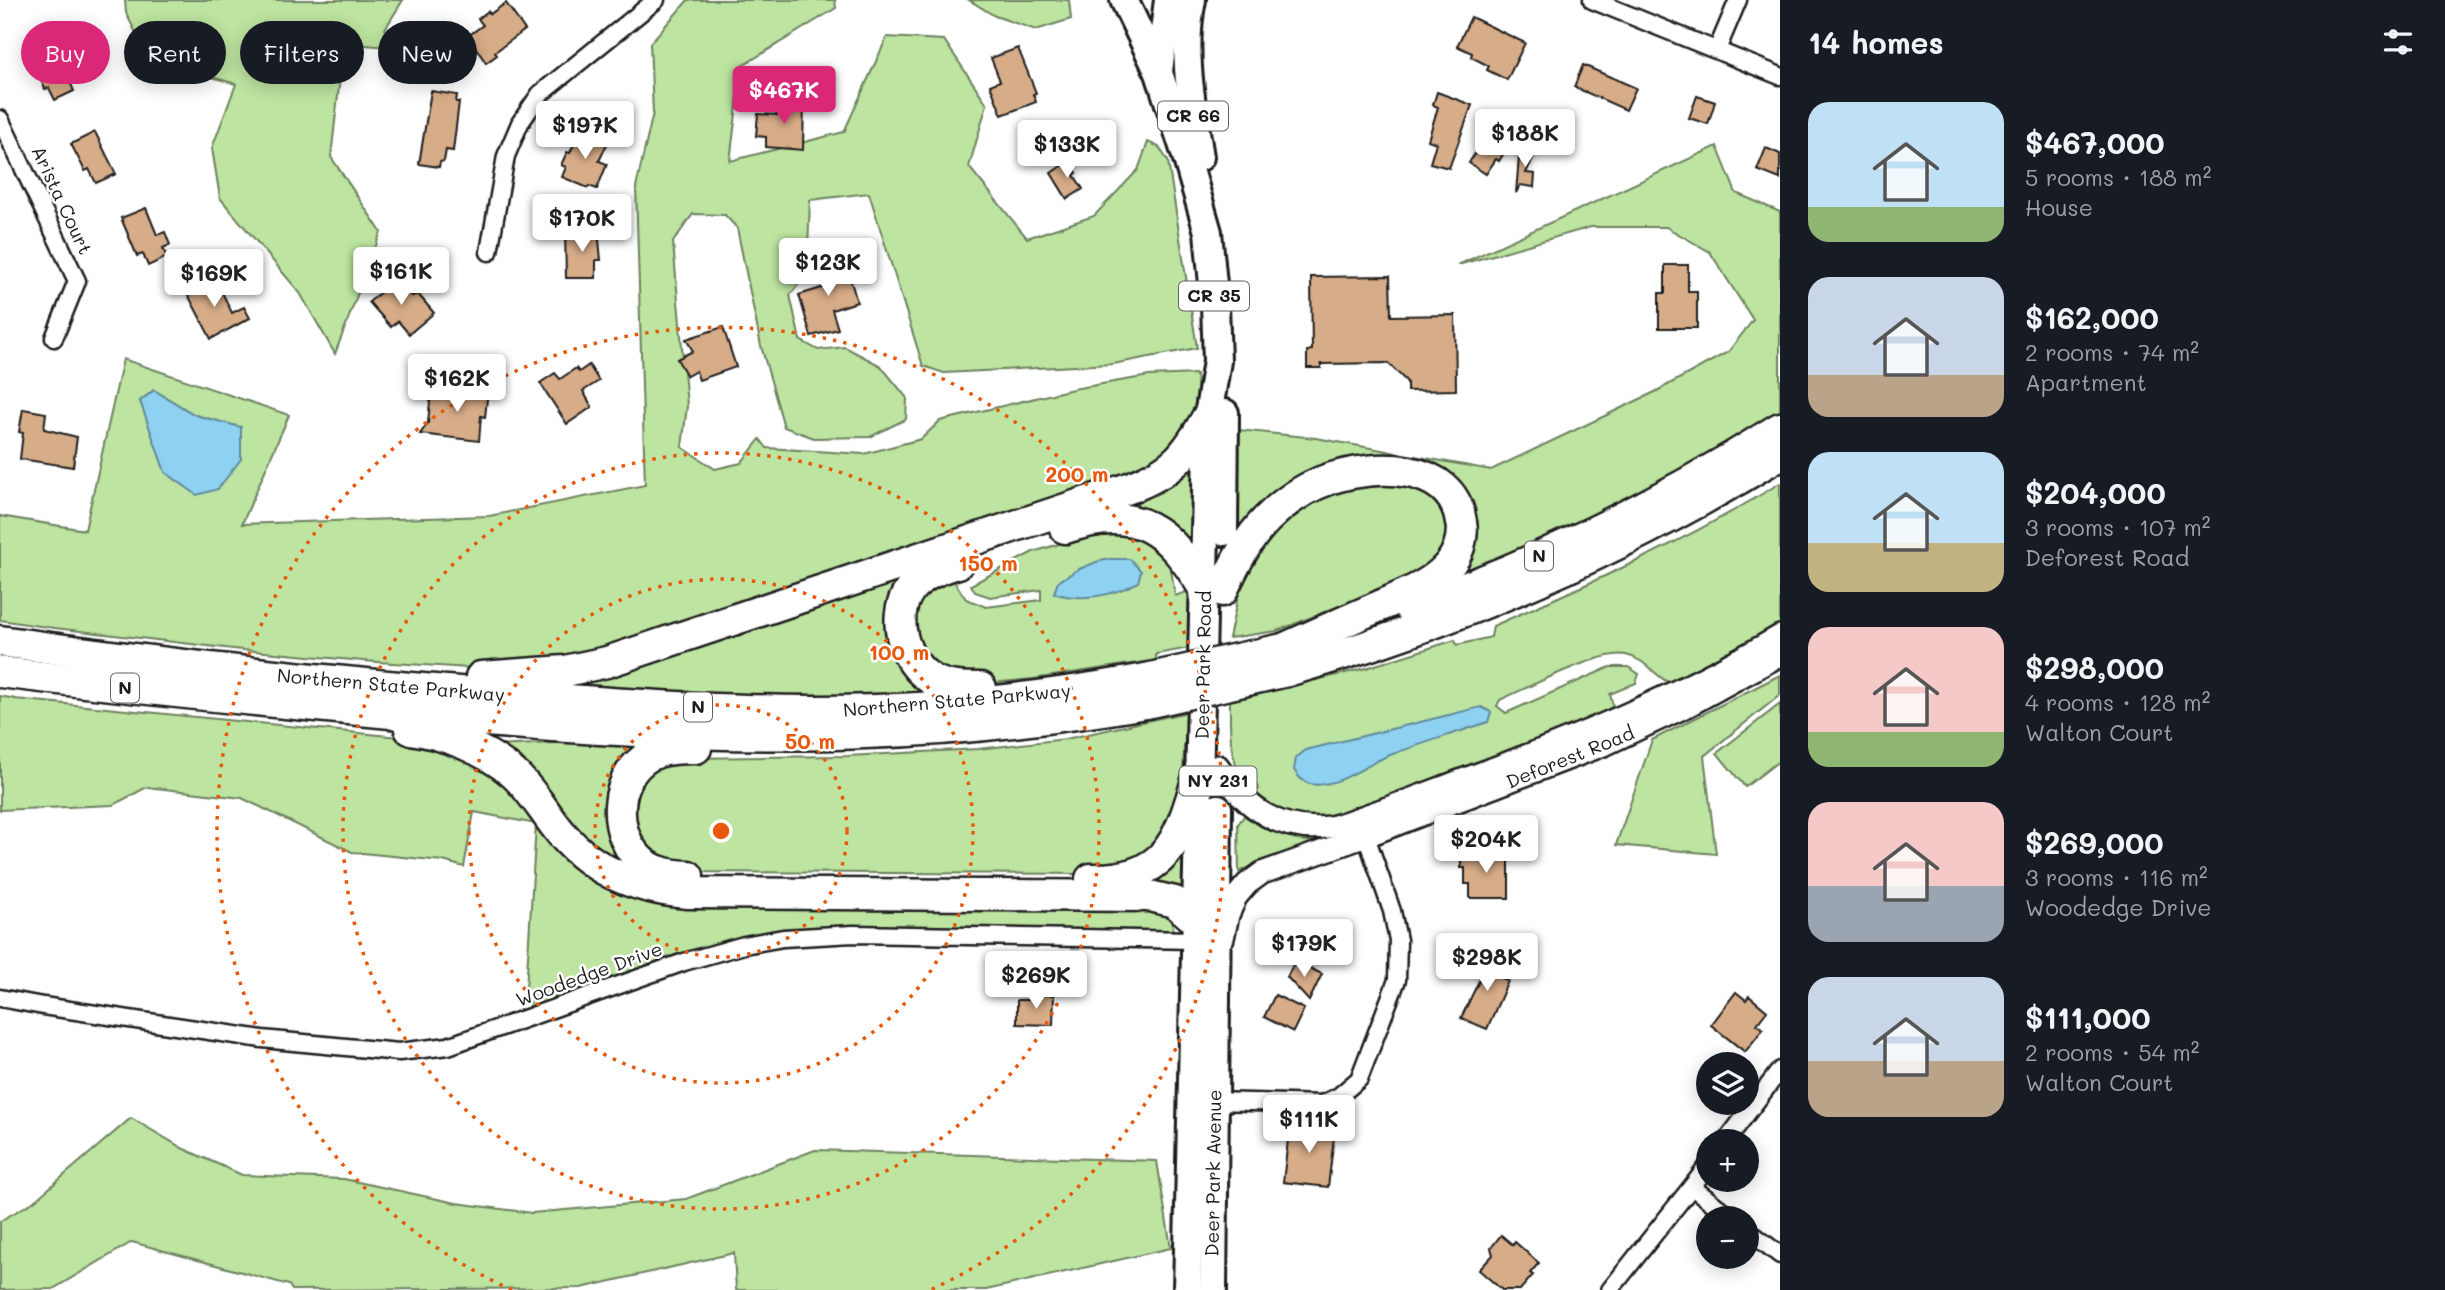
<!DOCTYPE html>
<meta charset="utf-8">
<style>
body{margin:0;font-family:Mali,sans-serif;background:#20242c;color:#f1f3f6;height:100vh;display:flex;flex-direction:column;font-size:26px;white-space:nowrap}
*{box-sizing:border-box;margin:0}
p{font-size:23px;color:#9ea1a6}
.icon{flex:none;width:38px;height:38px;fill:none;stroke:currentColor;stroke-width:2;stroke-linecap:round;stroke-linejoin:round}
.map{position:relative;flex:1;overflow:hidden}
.drawer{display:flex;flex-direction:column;background:#171b24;width:665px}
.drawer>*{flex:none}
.guide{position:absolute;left:21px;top:21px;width:665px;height:63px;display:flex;gap:14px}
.controls{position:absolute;left:1696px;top:1052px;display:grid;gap:14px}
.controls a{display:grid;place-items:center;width:63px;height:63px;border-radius:50%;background:#171b24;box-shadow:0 4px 18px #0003;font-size:35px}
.price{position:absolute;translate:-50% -60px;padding:0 16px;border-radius:7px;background:#fff;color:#222;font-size:23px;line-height:46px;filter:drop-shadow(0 2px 4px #0008)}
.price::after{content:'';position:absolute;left:50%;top:42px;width:21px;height:16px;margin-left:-10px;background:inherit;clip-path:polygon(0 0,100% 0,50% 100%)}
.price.current{background:#db2777;color:#fff}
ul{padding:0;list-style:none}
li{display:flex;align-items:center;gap:21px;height:175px;padding:0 28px}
li span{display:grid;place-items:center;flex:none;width:196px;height:140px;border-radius:21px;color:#555}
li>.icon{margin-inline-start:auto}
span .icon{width:84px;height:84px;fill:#fffc;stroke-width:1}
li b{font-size:30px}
h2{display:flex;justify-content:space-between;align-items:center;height:84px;padding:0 28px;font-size:30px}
.tag{padding:0 24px;border-radius:32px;background:#171b24;box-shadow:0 4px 18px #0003;font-size:24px;line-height:63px}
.tag.current{background:#db2777;color:#fff}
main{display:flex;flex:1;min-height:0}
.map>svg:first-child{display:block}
.green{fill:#bde4a0;stroke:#6c805e;stroke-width:2;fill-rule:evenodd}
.water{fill:#8ed1f0;stroke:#60899b;stroke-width:2}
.building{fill:#d7ac88;stroke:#1c1c1c;stroke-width:2}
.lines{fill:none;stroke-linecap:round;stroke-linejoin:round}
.minor-casing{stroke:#1c1c1c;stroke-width:21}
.tertiary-casing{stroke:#1c1c1c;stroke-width:26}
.primary-casing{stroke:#1c1c1c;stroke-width:32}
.motorway-casing{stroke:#1c1c1c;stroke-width:35}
.minor{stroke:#fff;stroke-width:16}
.tertiary{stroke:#fff;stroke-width:21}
.primary{stroke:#fff;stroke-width:26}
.motorway{stroke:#fff;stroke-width:30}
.motorway-bridge-casing{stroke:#1c1c1c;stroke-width:35;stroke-linecap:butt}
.motorway-bridge{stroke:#fff;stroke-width:30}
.ring{fill:none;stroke:#e8590c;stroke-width:3.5;stroke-dasharray:3.5 7}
.labels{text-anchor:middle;stroke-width:5;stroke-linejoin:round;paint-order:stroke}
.shield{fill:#fff;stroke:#606060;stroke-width:2}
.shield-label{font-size:18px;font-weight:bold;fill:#1c1c1c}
.street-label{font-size:19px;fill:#1c1c1c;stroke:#fff}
.centre{fill:#e8590c;stroke:#fff;stroke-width:3.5}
.ring-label{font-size:21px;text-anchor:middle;font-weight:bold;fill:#e8590c;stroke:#fff;stroke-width:5;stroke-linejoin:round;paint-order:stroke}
</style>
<main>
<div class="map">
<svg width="1780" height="1290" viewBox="0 0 1780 1290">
<rect width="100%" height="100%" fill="#fff"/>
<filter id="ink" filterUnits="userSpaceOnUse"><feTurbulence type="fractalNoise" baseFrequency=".0143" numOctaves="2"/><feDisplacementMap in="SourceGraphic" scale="14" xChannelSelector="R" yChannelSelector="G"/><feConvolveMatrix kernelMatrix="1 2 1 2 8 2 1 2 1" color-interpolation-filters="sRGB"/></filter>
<g filter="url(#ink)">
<!-- green -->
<g class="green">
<path d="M125 0H403L385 29 409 49 344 43 331 157 381 232 335 354 300 293 220 198 212 148 236 84 149 59 126 13Z"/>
<path d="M688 0H835L836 8 742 66 730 161 844 132 887 37 944 40 987 104 969 167 1027 238 1094 216 1138 170 1148 142 1159 147 1168 161 1197 348 1113 364 944 373 923 366 869 193 810 200 807 274 790 295 800 340 818 350 845 347 881 366 907 398 906 419 870 437 814 438 784 427 761 346 737 228 725 215 693 214 673 242 687 406 682 447 715 469 741 463 760 439 767 448 864 454 921 439 940 421 1073 389 1149 376 1196 374C1203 423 1191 430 1163 466L555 664 469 668 363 661 242 650 46 627 0 620V516L85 530 123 359 289 415 242 524 489 516 645 485 636 187 653 113 650 43ZM154 390 195 415 241 428 148 419 140 401Z"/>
<path d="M969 0H1069L1071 19 1036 30 995 16Z"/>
<path d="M1717 146 1736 193 1780 212V419L1729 451 1463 579 1458 574 1474 524 1401 464 1243 530H1237L1239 430 1316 438 1491 470 1655 392 1728 352 1753 320 1710 252 1666 227H1591L1458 265Z"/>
<path d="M1190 470 1195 472V548L1120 512V503L1170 484Z"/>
<path d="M1780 483V623L1671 684C1654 676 1646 659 1626 655 1600 650 1527 688 1500 700L1497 706 1506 713 1610 667H1628L1639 674 1636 683 1610 694 1613 706 1599 716 1329 818C1295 817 1280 816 1255 792L1259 789 1253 780 1247 785C1228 759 1230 732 1230 701L1366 668 1455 640 1457 645 1491 637 1493 626C1591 583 1689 540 1780 483Z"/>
<path d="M1403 485C1442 496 1450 501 1455 542L1423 577 1416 571 1391 585 1277 631 1229 638 1243 573 1267 538 1306 506 1350 488Z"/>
<path d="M1098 532H1132L1155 546 1170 562 1175 596 1192 590 1195 647 1156 654V660L1033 679 979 684 942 674 920 656 911 624 922 596 938 584 952 578 966 599 986 607 1041 600V590L990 597 975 592 971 585 1033 552Z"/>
<path d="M907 576 921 686 917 696 860 700 561 689 562 681 670 656 810 611Z"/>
<path d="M1780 675V695L1704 756 1716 854 1616 845 1652 740Z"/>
<path d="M0 696 15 699 399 737 441 747 487 769 608 884 1163 909 1171 918 1173 928 1171 932 853 928 770 932 699 948 527 1012 531 998 526 989 536 824 474 812 464 867 443 861 352 852 242 798 147 787 113 805 0 810Z"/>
<path d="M1780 704V760L1745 787 1717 753Z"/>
<path d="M1192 711 1184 747 1182 810 1152 858 1090 874 678 872 648 857 635 835 632 803 647 773 679 758 848 756 978 749 1066 739Z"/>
<path d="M575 742 648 745 629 766 627 858 619 873 497 746Z"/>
<path d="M1244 816C1271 832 1289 839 1320 843L1274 857 1239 872 1238 824Z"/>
<path d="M1186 849 1185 890 1147 883Z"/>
<path d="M131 1118 184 1149 242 1175 344 1179 456 1203 532 1213 686 1199 815 1150 1157 1161 1171 1248 986 1290H736L734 1253 581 1288 292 1290 289 1285 132 1242 53 1289 0 1290V1221L33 1202Z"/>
</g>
<!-- water -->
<g class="water">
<path d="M154 390 195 415 241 427V459L218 489 197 495 165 472 140 401Z"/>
<path d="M1104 559H1130L1141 571 1138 582C1113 596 1081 602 1054 593L1058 582 1077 570Z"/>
<path d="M1481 707 1491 712 1488 722C1456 733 1423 743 1390 755 1366 764 1338 789 1310 784 1302 782 1298 776 1294 770L1296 758 1306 750Z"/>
</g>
<!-- building -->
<g class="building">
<path d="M506 3 525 30 495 52 497 55 486 63 468 36 483 25 478 19 488 11 490 14Z"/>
<path d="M1471 17 1525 43 1507 80 1487 70 1489 66 1471 57 1472 53 1457 46Z"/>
<path d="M53 43 65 68 71 65 77 78 70 82 74 91 55 100 49 88 45 89 29 54Z"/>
<path d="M1018 48 1036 93 1033 94 1036 102 1002 115 990 85 1000 81 991 58Z"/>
<path d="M1583 65 1636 88 1626 110 1574 87Z"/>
<path d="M431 91 457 95 456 102H459L453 151 446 150 444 161 440 162 439 167 419 164Z"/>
<path d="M1437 92 1472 105 1449 168 1430 163 1436 143 1428 140 1438 107 1433 105Z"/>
<path d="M1697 96 1715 102 1708 124 1689 118Z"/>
<path d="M780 99 804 100 803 150 766 147V137L756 136 758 114 779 115Z"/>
<path d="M1491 127 1512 140 1499 161 1496 159 1486 174 1469 163Z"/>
<path d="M580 130 608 142 599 161 607 164 597 189 589 186 588 188 562 177 566 167 561 165 567 152 570 153Z"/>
<path d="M95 132 116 174 96 183 89 169 85 171 71 144Z"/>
<path d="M1520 145 1535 154 1526 173 1535 174 1534 187 1520 185 1516 193Z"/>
<path d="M1766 148 1780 154V179L1757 170Z"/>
<path d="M1069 161 1077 173 1074 175 1083 189 1067 199 1051 173Z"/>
<path d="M146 208 157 235 165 232 170 245 163 248 167 257 148 266 143 254 137 256 121 218Z"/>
<path d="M598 230 601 260H596V278H566L565 231Z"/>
<path d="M844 257 857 302 832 310 838 329 811 336 799 295 828 286 824 263Z"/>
<path d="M1665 265H1688V291H1697V328H1659V293H1665Z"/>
<path d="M1390 276 1391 316 1455 315 1456 390 1407 391V382L1388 363 1321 364V368H1307V351L1312 350 1311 277Z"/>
<path d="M203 278 210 293 220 288 232 313 244 307 250 318 211 339 184 287Z"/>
<path d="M397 278 412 296 418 294 434 313 409 334 398 321 391 327 369 302Z"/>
<path d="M723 327 736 367 699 380 696 371 687 376 677 359 693 351 686 339Z"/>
<path d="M589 365 599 381 583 391 592 407 567 424 540 383 555 373 560 379 576 368 579 372Z"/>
<path d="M470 388 488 390 485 417 481 416 479 441 420 434 428 423 431 391 449 392V389L470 392Z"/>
<path d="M23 409 46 413 44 429 77 437 73 467 20 459 23 433 19 432Z"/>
<path d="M1461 852H1491V859H1509V898H1470V884H1465V868H1461Z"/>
<path d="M1492 954 1509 962 1502 978 1508 981 1487 1029 1461 1018Z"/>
<path d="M1295 961 1322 974 1309 1001 1287 977Z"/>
<path d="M1736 992 1746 1000 1749 996 1767 1011 1757 1024 1763 1029 1745 1052 1711 1025Z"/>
<path d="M1035 995H1054L1053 1025 1017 1024V1000H1034Z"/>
<path d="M1275 995 1304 1009 1293 1032 1264 1017Z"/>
<path d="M1290 1123 1335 1129 1328 1187 1283 1182Z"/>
<path d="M1501 1235 1513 1245 1515 1242 1539 1263 1530 1273 1533 1275 1520 1290H1502L1479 1270 1493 1255 1491 1248Z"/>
</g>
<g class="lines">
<!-- minor casing -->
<g class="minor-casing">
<g id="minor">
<path d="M1592 0 1780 76"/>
<path d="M1717 50 1738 0"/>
<path d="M0 119 77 281 54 338"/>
<path d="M489 252 506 156 520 123 540 94 656 0"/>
<path d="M0 998 43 1006 262 1039 399 1052 448 1046 684 962 744 945 783 938 853 934 1196 940"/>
<path d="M1213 1101 1322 1104 1339 1096 1359 1079 1397 980 1398 940 1392 911 1366 836"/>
<path d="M1726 1141 1780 1070"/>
<path d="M1692 1187 1732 1218"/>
<path d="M1746 1229 1780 1255"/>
<path d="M1610 1290 1708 1166"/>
</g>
</g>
<!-- tertiary casing -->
<g class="tertiary-casing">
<g id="tertiary">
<path d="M1218 766C1245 809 1282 835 1335 826 1379 812 1422 795 1465 779 1574 739 1680 695 1780 636"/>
<path d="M1223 938 1228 915 1236 897 1247 884 1262 873 1366 836 1606 744 1687 706 1780 655"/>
</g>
</g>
<!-- primary casing -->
<g class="primary-casing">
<g id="primary">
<path d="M1124 0 1159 73 1187 159 1208 232 1215 305 1217 361 1208 416 1207 448 1187 1290"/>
<path d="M1192 0C1181 52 1192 105 1200 157"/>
<path d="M1159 71 1168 0"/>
<path d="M1224 532 1225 413"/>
<path d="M1213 1290 1218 808"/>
</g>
</g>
<!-- motorway casing -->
<g class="motorway-casing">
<g id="motorway">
<path d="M1065 528C1139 504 1168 529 1205 590"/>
<path d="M958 563C943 567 926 573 914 585 888 612 902 663 933 680 947 688 966 688 981 688"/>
<path d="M1222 591C1234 565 1247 539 1267 519 1284 502 1306 487 1329 479 1373 464 1453 461 1461 522 1464 537 1458 555 1448 566 1432 585 1402 596 1380 606 1347 620 1315 635 1283 649"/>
<path d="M1410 608C1539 563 1665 501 1780 428"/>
<path d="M0 641C170 665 341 684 512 696 633 705 755 714 876 710 967 707 1057 695 1146 679"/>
<path d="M1287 671C1461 621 1626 549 1780 454"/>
<path d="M0 672C130 688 260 701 391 713 548 727 707 739 865 733 959 730 1053 719 1146 703"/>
<path d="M481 677 565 671 607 662 1129 488C1173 471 1185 457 1208 416"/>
<path d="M410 729C446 734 485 749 513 773 531 789 542 809 557 828 589 870 636 889 688 893L1150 896 1175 902 1196 920"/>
<path d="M688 876C673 875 659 874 646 865 608 838 611 768 658 752 670 748 684 748 696 748"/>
<path d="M1091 879C1173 880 1180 834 1201 768"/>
</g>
</g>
<!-- minor -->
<use href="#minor" class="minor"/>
<!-- tertiary -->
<use href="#tertiary" class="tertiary"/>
<!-- primary -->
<use href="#primary" class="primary"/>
<!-- motorway -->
<use href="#motorway" class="motorway"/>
<!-- motorway-bridge casing -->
<g class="motorway-bridge-casing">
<g id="motorway-bridge">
<path d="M1146 679 1283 649"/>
<path d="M1146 703 1287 671"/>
</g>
</g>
<!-- motorway-bridge -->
<use href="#motorway-bridge" class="motorway-bridge"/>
</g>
</g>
<!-- distance rings -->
<g class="ring">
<circle cx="721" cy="831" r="126"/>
<circle cx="721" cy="831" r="252"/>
<circle cx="721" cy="831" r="378"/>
<path d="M512 1290A504 504 0 1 1 930 1290"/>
</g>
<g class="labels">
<!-- shield labels -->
<g class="shield">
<rect x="1158" y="101.5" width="70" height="29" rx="5"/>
<rect x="1179" y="281.5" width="70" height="29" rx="5"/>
<rect x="1525" y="541.5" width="28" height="29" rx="5"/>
<rect x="111" y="673.5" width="28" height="29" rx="5"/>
<rect x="684" y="692.5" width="28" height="29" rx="5"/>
<rect x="1179.5" y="766.5" width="77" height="29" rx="5"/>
</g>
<g class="shield-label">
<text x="1193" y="122">CR 66</text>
<text x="1214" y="302">CR 35</text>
<text x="1539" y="562">N</text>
<text x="125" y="694">N</text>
<text x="698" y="713">N</text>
<text x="1218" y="787">NY 231</text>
</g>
<!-- street labels -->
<g class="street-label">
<text transform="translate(62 200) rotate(65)" y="7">Arista Court</text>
<text transform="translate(1203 665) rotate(-89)" y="7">Deer Park Road</text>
<text transform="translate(391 685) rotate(5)" y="7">Northern State Parkway</text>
<text transform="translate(957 700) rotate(-5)" y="7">Northern State Parkway</text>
<text transform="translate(1570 757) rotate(-22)" y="7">Deforest Road</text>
<text transform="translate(589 974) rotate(-20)" y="7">Woodedge Drive</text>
<text transform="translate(1213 1173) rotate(-89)" y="7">Deer Park Avenue</text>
</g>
</g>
<circle cx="721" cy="831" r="10" class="centre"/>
<g class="ring-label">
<text x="1077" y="482">200 m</text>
<text x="988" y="571">150 m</text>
<text x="899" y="660">100 m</text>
<text x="810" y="749">50 m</text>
</g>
</svg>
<div class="controls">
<a><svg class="icon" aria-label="layers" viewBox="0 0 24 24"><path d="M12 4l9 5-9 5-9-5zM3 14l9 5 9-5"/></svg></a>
<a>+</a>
<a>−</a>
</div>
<b class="price current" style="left:784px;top:126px">$467K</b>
<b class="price" style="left:585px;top:161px">$197K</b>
<b class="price" style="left:1525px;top:169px">$188K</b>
<b class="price" style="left:1067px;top:180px">$133K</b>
<b class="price" style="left:582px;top:254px">$170K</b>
<b class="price" style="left:828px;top:298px">$123K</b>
<b class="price" style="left:401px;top:307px">$161K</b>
<b class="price" style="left:214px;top:309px">$169K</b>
<b class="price" style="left:457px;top:414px">$162K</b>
<b class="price" style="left:1486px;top:875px">$204K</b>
<b class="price" style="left:1304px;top:979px">$179K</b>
<b class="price" style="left:1487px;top:993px">$298K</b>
<b class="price" style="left:1036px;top:1011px">$269K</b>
<b class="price" style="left:1309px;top:1155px">$111K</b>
<div class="guide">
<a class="tag current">Buy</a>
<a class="tag">Rent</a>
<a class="tag">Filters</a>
<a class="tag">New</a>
</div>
</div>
<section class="drawer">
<h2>14 homes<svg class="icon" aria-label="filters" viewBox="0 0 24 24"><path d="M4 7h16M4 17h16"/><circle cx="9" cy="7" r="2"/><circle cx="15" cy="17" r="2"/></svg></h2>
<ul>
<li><span style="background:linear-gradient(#bfe0f5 75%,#8fb573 0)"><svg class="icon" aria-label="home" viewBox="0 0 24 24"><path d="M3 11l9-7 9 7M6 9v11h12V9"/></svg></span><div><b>$467,000</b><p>5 rooms · 188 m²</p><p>House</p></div></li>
<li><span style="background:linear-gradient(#c9d6e8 70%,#b9a48a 0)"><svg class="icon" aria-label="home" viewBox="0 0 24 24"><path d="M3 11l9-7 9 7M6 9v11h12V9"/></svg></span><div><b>$162,000</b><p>2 rooms · 74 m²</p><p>Apartment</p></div></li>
<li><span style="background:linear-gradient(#bfe0f5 65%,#c2b280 0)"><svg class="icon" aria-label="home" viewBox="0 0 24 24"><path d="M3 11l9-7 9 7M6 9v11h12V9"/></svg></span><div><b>$204,000</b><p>3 rooms · 107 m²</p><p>Deforest Road</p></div></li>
<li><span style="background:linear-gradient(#f6c9c9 75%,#8fb573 0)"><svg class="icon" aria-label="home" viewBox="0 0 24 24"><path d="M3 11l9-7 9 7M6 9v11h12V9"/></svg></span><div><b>$298,000</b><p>4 rooms · 128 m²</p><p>Walton Court</p></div></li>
<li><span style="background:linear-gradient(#f6c9c9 60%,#9aa5b1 0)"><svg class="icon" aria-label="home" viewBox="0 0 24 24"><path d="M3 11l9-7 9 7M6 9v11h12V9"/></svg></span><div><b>$269,000</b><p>3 rooms · 116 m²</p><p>Woodedge Drive</p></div></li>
<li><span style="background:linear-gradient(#c9d6e8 60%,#b9a48a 0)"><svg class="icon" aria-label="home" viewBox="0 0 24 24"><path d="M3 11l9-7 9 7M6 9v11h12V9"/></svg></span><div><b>$111,000</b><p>2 rooms · 54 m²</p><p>Walton Court</p></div></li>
</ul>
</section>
</main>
